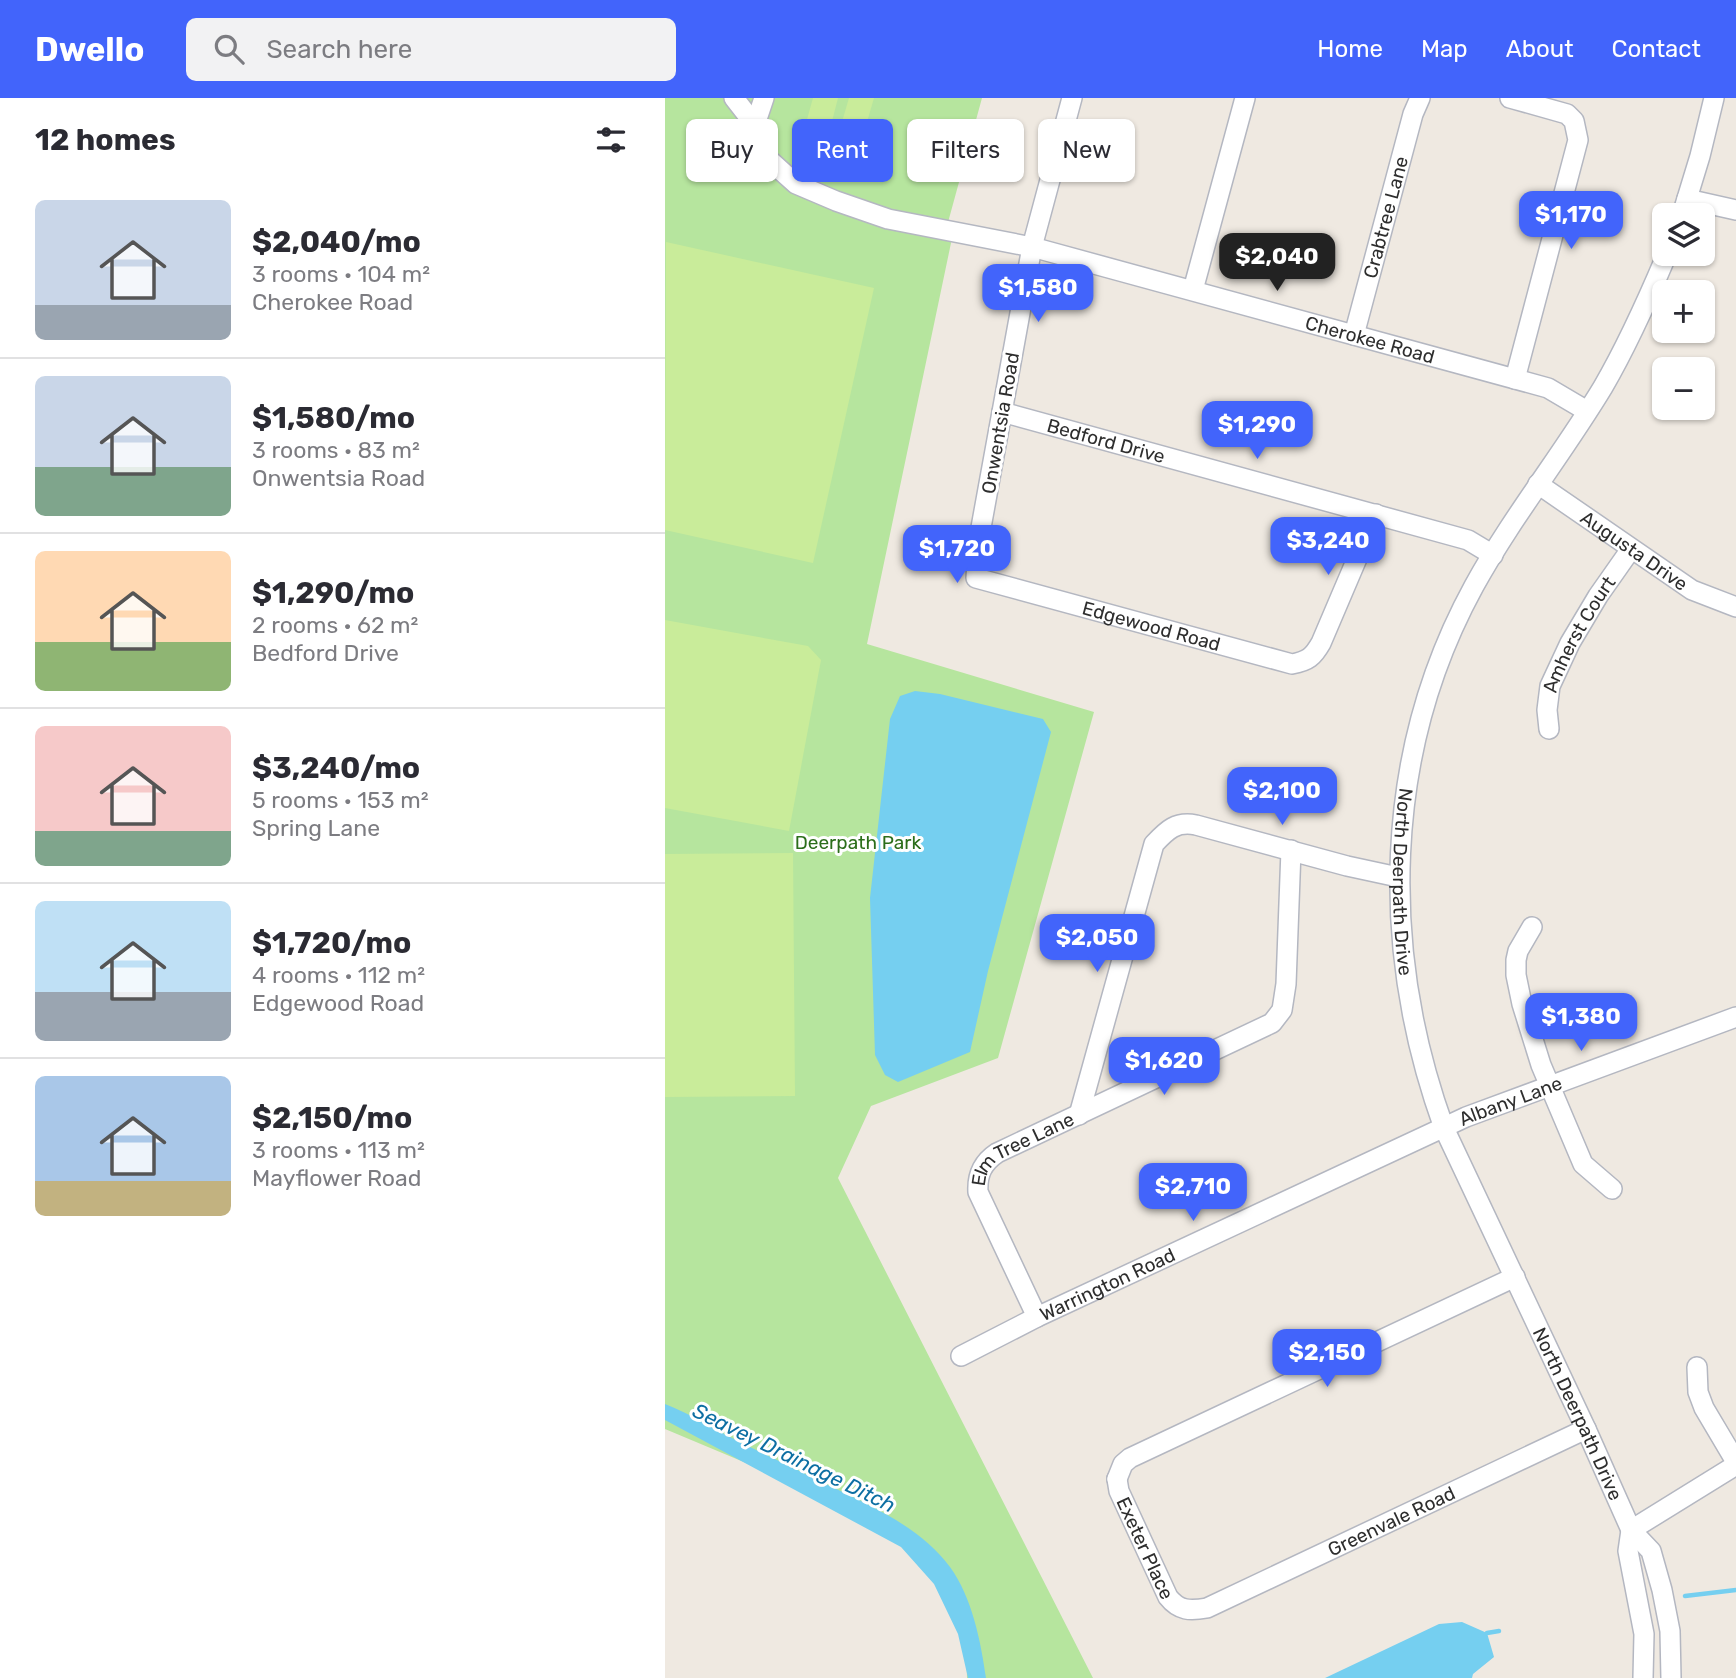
<!DOCTYPE html>
<meta charset="utf-8">
<style>
body{margin:0;font-family:Rubik,sans-serif;background:#f2f2f3;color:#2b2b33;height:100vh;display:flex;flex-direction:column;font-size:26px;white-space:nowrap}
*{box-sizing:border-box;margin:0}
p{font-size:23px;color:#7c7c81}
.icon{flex:none;width:38px;height:38px;fill:none;stroke:currentColor;stroke-width:2;stroke-linecap:round;stroke-linejoin:round}
.map{position:relative;flex:1;overflow:hidden}
.panel{display:flex;flex-direction:column;background:#fff;width:665px}
.panel>*{flex:none}
.hud{position:absolute;left:21px;top:21px;width:665px;height:63px;display:flex;gap:14px}
.tools{position:absolute;left:987px;top:105px;display:grid;gap:14px}
.tools a{display:grid;place-items:center;width:63px;height:63px;border-radius:10px;background:#fff;box-shadow:0 2px 5px #0004;font-size:35px}
.price{position:absolute;translate:-50% -60px;padding:0 16px;border-radius:14px;background:#4264fb;color:#fff;font-size:23px;line-height:46px;filter:drop-shadow(0 2px 4px #0008)}
.price::after{content:'';position:absolute;left:50%;top:42px;width:21px;height:16px;margin-left:-10px;background:inherit;clip-path:polygon(0 0,100% 0,50% 100%)}
.price.active{background:#222;color:#fff}
ul{padding:0;list-style:none}
li{display:flex;align-items:center;gap:21px;height:175px;padding:0 35px}
li+li{border-top:2px solid #e1e1e2}
li span{display:grid;place-items:center;flex:none;width:196px;height:140px;border-radius:10px;color:#555}
li>.icon{margin-inline-start:auto}
span .icon{width:84px;height:84px;fill:#fffc;stroke-width:1}
li b{font-size:30px}
h2{display:flex;justify-content:space-between;align-items:center;height:84px;padding:0 35px;font-size:30px}
.chip{padding:0 24px;border-radius:10px;background:#fff;box-shadow:0 2px 5px #0004;font-size:24px;line-height:63px}
.chip.active{background:#4264fb;color:#fff}
header{display:flex;align-items:center;gap:42px;box-sizing:border-box;height:98px;padding:0 35px;background:#4264fb;color:#fff}
header strong{font-size:33px}
nav{display:flex;gap:38px;margin-inline-start:auto;font-size:24px}
.search{width:490px;height:63px;background:#f2f2f3;display:flex;align-items:center;gap:18px;box-sizing:border-box;padding:0 24px;border-radius:10px;color:#7c7c81;font-size:26px}
main{display:flex;flex:1;min-height:0}
.map>svg:first-child{display:block}
.green{fill:#b6e59e}
.pitch{fill:#c9ec9a}
.water{fill:#75cff0}
.lines{fill:none;stroke-linecap:round;stroke-linejoin:round}
.stream{stroke:#75cff0;stroke-width:4.5}
.minor-casing{stroke:#b4b7c1;stroke-width:22}
.minor{stroke:#fff;stroke-width:19}
.labels{text-anchor:middle;stroke-width:6;stroke-linejoin:round;paint-order:stroke}
.street-label{font-size:19px;fill:#2e2e2e;stroke:#fff}
.park-label{font-size:19px;fill:#2c6e1b;stroke:#fff}
.water-label{font-size:21px;font-style:italic;fill:#0d6fa3;stroke:#fff}
</style>
<header>
<strong>Dwello</strong>
<div class="search"><svg class="icon" aria-label="search" viewBox="0 0 24 24"><circle cx="10" cy="10" r="6"/><path d="M15 15l6 6"/></svg>Search here</div>
<nav><a>Home</a><a>Map</a><a>About</a><a>Contact</a></nav>
</header>
<main>
<section class="panel">
<h2>12 homes<svg class="icon" aria-label="filters" viewBox="0 0 24 24"><path d="M4 7h16M4 17h16"/><circle cx="9" cy="7" r="2"/><circle cx="15" cy="17" r="2"/></svg></h2>
<ul>
<li><span style="background:linear-gradient(#c9d6e8 75%,#9aa5b1 0)"><svg class="icon" aria-label="home" viewBox="0 0 24 24"><path d="M3 11l9-7 9 7M6 9v11h12V9"/></svg></span><div><b>$2,040/mo</b><p>3 rooms · 104 m²</p><p>Cherokee Road</p></div></li>
<li><span style="background:linear-gradient(#c9d6e8 65%,#7fa58c 0)"><svg class="icon" aria-label="home" viewBox="0 0 24 24"><path d="M3 11l9-7 9 7M6 9v11h12V9"/></svg></span><div><b>$1,580/mo</b><p>3 rooms · 83 m²</p><p>Onwentsia Road</p></div></li>
<li><span style="background:linear-gradient(#ffd9b3 65%,#8fb573 0)"><svg class="icon" aria-label="home" viewBox="0 0 24 24"><path d="M3 11l9-7 9 7M6 9v11h12V9"/></svg></span><div><b>$1,290/mo</b><p>2 rooms · 62 m²</p><p>Bedford Drive</p></div></li>
<li><span style="background:linear-gradient(#f6c9c9 75%,#7fa58c 0)"><svg class="icon" aria-label="home" viewBox="0 0 24 24"><path d="M3 11l9-7 9 7M6 9v11h12V9"/></svg></span><div><b>$3,240/mo</b><p>5 rooms · 153 m²</p><p>Spring Lane</p></div></li>
<li><span style="background:linear-gradient(#bfe0f5 65%,#9aa5b1 0)"><svg class="icon" aria-label="home" viewBox="0 0 24 24"><path d="M3 11l9-7 9 7M6 9v11h12V9"/></svg></span><div><b>$1,720/mo</b><p>4 rooms · 112 m²</p><p>Edgewood Road</p></div></li>
<li><span style="background:linear-gradient(#a9c7e8 75%,#c2b280 0)"><svg class="icon" aria-label="home" viewBox="0 0 24 24"><path d="M3 11l9-7 9 7M6 9v11h12V9"/></svg></span><div><b>$2,150/mo</b><p>3 rooms · 113 m²</p><p>Mayflower Road</p></div></li>
</ul>
</section>
<div class="map">
<svg width="1071" height="1580" viewBox="0 0 1071 1580">
<rect width="100%" height="100%" fill="#efe9e1"/>
<!-- green -->
<path class="green" d="M0 0H317L282 128 286 145 202 546 429 614 333 960 206 1008 173 1080 428 1580H302L301 1540 275 1479 239 1441 105 1375 0 1331Z"/>
<!-- pitch -->
<g class="pitch">
<path d="M148 0H173L165 31 141 25Z"/>
<path d="M184 0H209L197 41 174 34Z"/>
<path d="M1 144 209 190 148 465 0 432Z"/>
<path d="M0 522 143 548 156 562 124 733 0 710Z"/>
<path d="M128 755 130 998 0 999V756Z"/>
</g>
<!-- water -->
<g class="water">
<path d="M250 593 275 596 378 621 386 634 323 873 305 954 233 984 220 977 210 957 205 800 225 621 235 598Z"/>
<path d="M0 1306C26 1316 47 1330 71 1342 103 1358 135 1373 167 1389 209 1409 257 1431 285 1469 307 1499 316 1544 321 1580H303L293 1536 269 1486 236 1449 0 1322Z"/>
<path d="M797 1524 822 1535 829 1559 808 1576 807 1580H660L774 1526Z"/>
</g>
<g class="lines">
<!-- stream -->
<g class="stream">
<path d="M1020 1498 1071 1492"/>
<path d="M822 1535 834 1533"/>
</g>
<!-- minor casing -->
<g class="minor-casing">
<g id="minor">
<path id="s1" d="M69 0 90 27 101 59 131 86 171 103 223 121 367 149 883 290 922 313"/>
<path id="s2" d="M407 0 367 149 313 446 311 480 627 566C643 563 648 559 656 545L711 416"/>
<path d="M845 0 902 16 909 23 913 42 850 281"/>
<path d="M90 27 99 0"/>
<path d="M1022 101 1071 112"/>
<path d="M1017 117 1035 58 1049 0"/>
<path id="s3" d="M1002 156C983 201 963 246 938 289 897 357 847 419 809 488 717 656 715 853 779 1030L921 1331 966 1432 986 1453 997 1492 1005 1533 1006 1580"/>
<path d="M528 192 580 0"/>
<path id="s4" d="M689 237 748 16 755 0"/>
<path id="s5" d="M337 314 803 442 828 457"/>
<path id="s6" d="M873 386 1027 492 1071 509"/>
<path id="s7" d="M884 631 882 612 885 588 905 545 933 498 966 451"/>
<path d="M867 829 853 853 851 862V877L857 906 876 967 918 1066 947 1091"/>
<path d="M414 1017 489 746C502 732 511 723 531 727L682 768 733 779"/>
<path id="s8" d="M372 1219 313 1094C312 1077 317 1065 332 1055L607 925 617 912 621 886 626 752"/>
<path id="s9" d="M296 1258 372 1219 801 1019 1071 919"/>
<path d="M1032 1269 1033 1294 1039 1310 1071 1364"/>
<path id="s10" d="M452 1381 454 1393 503 1499C514 1513 525 1513 542 1510L921 1331"/>
<path d="M452 1381 458 1366 465 1360 850 1179"/>
<path d="M966 1432 963 1453 979 1536 978 1580"/>
<path d="M966 1432 1071 1367"/>
</g>
</g>
<!-- minor -->
<use href="#minor" class="minor"/>
</g>
<g class="labels">
<!-- street labels -->
<g class="street-label">
<text dy="7" stroke="none"><textPath href="#s4" startOffset="122">Crabtree Lane</textPath></text>
<text dy="7" stroke="none"><textPath href="#s1" startOffset="704">Cherokee Road</textPath></text>
<text transform="translate(335 325) rotate(-80)" y="7">Onwentsia Road</text>
<text dy="7" stroke="none"><textPath href="#s5" startOffset="108">Bedford Drive</textPath></text>
<text dy="7" stroke="none"><textPath href="#s6" startOffset="117">Augusta Drive</textPath></text>
<text dy="7" stroke="none"><textPath href="#s2" startOffset="672">Edgewood Road</textPath></text>
<text dy="7" stroke="none"><textPath href="#s7" startOffset="102">Amherst Court</textPath></text>
<text dy="7" stroke="none"><textPath href="#s3" startOffset="693">North Deerpath Drive</textPath></text>
<text dy="7" stroke="none"><textPath href="#s9" startOffset="606">Albany Lane</textPath></text>
<text dy="7" stroke="none"><textPath href="#s8" startOffset="206">Elm Tree Lane</textPath></text>
<text dy="7" stroke="none"><textPath href="#s9" startOffset="163">Warrington Road</textPath></text>
<text dy="7" stroke="none"><textPath href="#s3" startOffset="1260">North Deerpath Drive</textPath></text>
<text dy="7" stroke="none"><textPath href="#s10" startOffset="376">Greenvale Road</textPath></text>
<text dy="7" stroke="none"><textPath href="#s10" startOffset="75">Exeter Place</textPath></text>
</g>
<!-- park labels -->
<g class="park-label">
<text x="193" y="751">Deerpath Park</text>
</g>
<!-- water labels -->
<g class="water-label">
<text transform="translate(129 1360) rotate(26)" y="7">Seavey Drainage Ditch</text>
</g>
</g>
</svg>
<div class="tools">
<a><svg class="icon" aria-label="layers" viewBox="0 0 24 24"><path d="M12 4l9 5-9 5-9-5zM3 14l9 5 9-5"/></svg></a>
<a>+</a>
<a>−</a>
</div>
<b class="price" style="left:906px;top:153px">$1,170</b>
<b class="price active" style="left:612px;top:195px">$2,040</b>
<b class="price" style="left:373px;top:226px">$1,580</b>
<b class="price" style="left:592px;top:363px">$1,290</b>
<b class="price" style="left:663px;top:479px">$3,240</b>
<b class="price" style="left:292px;top:487px">$1,720</b>
<b class="price" style="left:617px;top:729px">$2,100</b>
<b class="price" style="left:432px;top:876px">$2,050</b>
<b class="price" style="left:916px;top:955px">$1,380</b>
<b class="price" style="left:499px;top:999px">$1,620</b>
<b class="price" style="left:528px;top:1125px">$2,710</b>
<b class="price" style="left:662px;top:1291px">$2,150</b>
<div class="hud">
<a class="chip">Buy</a>
<a class="chip active">Rent</a>
<a class="chip">Filters</a>
<a class="chip">New</a>
</div>
</div>
</main>
